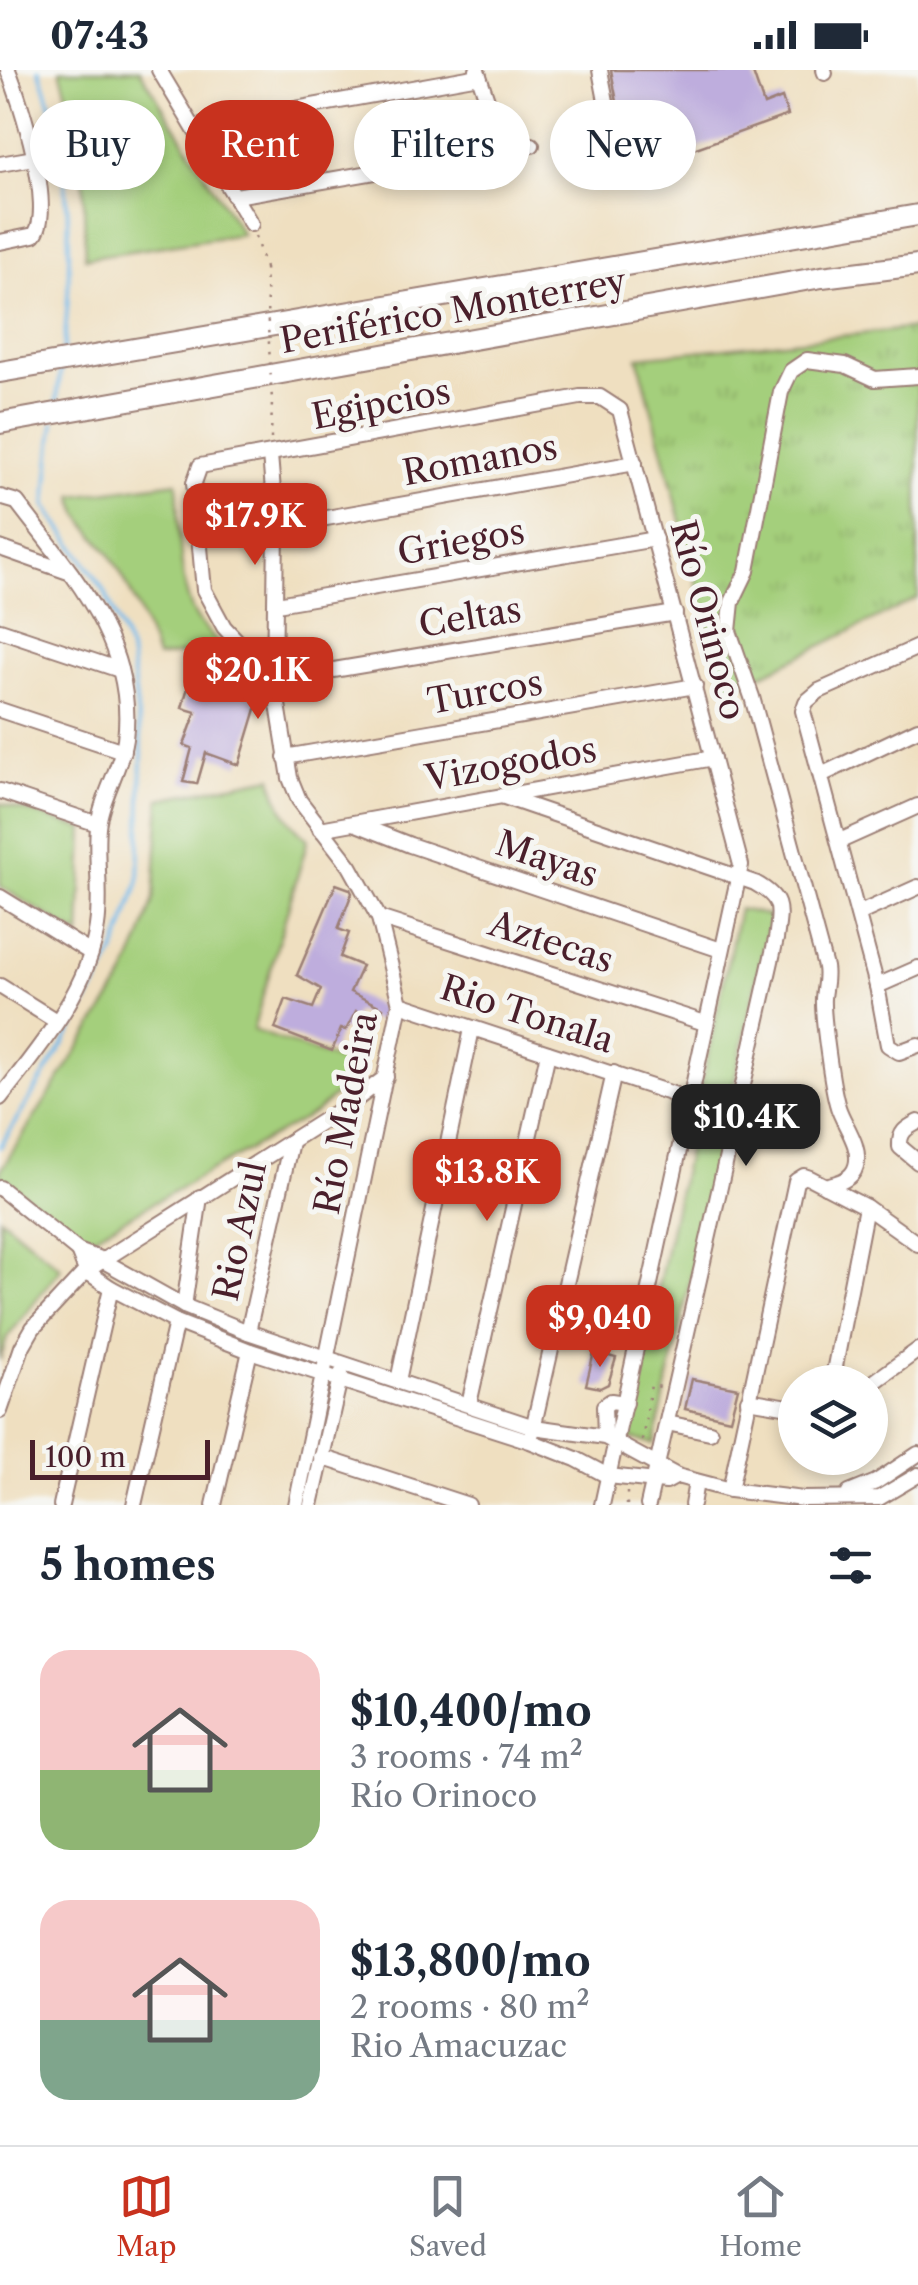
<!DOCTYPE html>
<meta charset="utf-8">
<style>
body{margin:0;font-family:"Libre Caslon Text",serif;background:#f2f2f3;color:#1f2937;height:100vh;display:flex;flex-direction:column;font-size:38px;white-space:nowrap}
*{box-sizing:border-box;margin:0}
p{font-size:32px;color:#747a83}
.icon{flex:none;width:55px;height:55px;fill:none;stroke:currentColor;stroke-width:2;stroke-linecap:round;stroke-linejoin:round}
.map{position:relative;height:1435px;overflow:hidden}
.drawer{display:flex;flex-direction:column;background:#fff;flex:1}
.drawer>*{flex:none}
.guide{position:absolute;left:30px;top:30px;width:860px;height:90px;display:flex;gap:20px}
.tools{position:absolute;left:778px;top:1295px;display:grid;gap:20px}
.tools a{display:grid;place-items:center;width:110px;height:110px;border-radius:50%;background:#fff;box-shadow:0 5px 15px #0003;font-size:50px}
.scale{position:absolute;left:30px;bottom:25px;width:180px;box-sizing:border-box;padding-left:10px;border:5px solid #4a1f2b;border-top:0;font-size:28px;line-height:35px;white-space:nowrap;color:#4a1f2b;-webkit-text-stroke:8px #f6f6f2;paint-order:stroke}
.price{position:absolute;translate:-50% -85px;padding:0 22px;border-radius:20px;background:#c8321e;color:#fff;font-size:32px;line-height:65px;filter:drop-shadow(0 2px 5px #0008)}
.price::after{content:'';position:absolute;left:50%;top:60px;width:30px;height:22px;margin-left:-15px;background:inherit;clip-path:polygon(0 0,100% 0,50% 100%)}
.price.current{background:#222;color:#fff}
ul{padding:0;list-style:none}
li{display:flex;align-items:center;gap:30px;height:250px;padding:0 40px}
li span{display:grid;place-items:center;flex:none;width:280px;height:200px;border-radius:30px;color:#555}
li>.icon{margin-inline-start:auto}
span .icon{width:120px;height:120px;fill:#fffc;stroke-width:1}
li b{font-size:42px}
h2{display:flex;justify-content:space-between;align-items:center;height:120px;padding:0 40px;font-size:42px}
.pill{padding:0 35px;border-radius:45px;background:#fff;box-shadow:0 5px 15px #0003;font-size:35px;line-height:90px}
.pill.current{background:#c8321e;color:#fff}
.status{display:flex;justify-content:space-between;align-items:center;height:70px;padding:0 50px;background:#fff;direction:ltr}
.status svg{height:28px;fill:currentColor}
.menu{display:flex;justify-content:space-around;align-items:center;height:140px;border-top:2px solid #e0e1e3;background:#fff;font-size:28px;color:#747a83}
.menu a{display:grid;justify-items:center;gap:5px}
.menu .current{color:#c8321e}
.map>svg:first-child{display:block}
.grass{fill:url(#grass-tufts);stroke:#777753;stroke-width:2.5}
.green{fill:#a4cf7b;stroke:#777753;stroke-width:2.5}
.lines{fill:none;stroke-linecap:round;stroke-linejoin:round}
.stream{stroke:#73baea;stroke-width:4}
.building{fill:#beaddd}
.minor-casing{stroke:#9c7f76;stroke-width:18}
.highway-casing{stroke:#9c7f76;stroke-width:24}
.path{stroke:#9c7f76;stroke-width:2.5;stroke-dasharray:2.5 8;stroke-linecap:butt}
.minor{stroke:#fff;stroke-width:14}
.highway{stroke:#fff;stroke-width:20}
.path-bridge{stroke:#9c7f76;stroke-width:2.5;stroke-dasharray:2.5 8;stroke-linecap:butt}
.labels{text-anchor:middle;stroke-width:10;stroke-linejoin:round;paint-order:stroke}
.street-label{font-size:35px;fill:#4a1f2b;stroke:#f6f6f2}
</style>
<div class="status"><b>07:43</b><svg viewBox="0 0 49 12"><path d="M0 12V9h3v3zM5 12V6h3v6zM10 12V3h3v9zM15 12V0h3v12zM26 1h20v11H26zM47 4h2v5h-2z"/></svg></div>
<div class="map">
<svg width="918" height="1435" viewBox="0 0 918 1435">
<defs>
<pattern id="grass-tufts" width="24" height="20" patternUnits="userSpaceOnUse" patternTransform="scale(2.5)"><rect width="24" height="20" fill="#a4cf7b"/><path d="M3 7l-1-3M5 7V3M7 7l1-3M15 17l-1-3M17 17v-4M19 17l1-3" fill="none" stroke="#8fb16a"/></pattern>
</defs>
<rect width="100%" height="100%" fill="#f6f6f2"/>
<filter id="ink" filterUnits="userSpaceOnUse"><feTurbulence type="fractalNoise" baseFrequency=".01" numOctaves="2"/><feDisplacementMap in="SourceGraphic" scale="20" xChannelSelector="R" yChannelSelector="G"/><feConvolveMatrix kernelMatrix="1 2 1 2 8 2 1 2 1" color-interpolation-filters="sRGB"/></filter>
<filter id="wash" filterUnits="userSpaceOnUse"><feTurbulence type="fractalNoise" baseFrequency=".0048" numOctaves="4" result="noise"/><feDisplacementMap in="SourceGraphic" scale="40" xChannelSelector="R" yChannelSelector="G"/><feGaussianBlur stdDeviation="2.25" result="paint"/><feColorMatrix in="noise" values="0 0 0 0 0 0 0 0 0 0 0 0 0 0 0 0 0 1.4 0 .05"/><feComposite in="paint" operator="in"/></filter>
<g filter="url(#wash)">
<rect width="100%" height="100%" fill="#efdfc0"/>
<!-- grass -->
<path class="grass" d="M918 258V528L765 603 725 619 638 287Z"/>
<!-- green -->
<g class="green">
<path d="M60 0H140L242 164 85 188 83 78Z"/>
<path d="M177 412C180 450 177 515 196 547 203 558 214 568 223 578L157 588C145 555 133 523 115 493 101 470 78 452 73 426Z"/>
<path d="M272 707C277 732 287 753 308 769L253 960 364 999 316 1042 85 1171 0 1106V1101L123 910 140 871 154 829 160 729Z"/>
<path d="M0 733 84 759 80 866 0 816Z"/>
<path d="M739 839 771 846 654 1374 626 1367Z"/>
<path d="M0 1147 61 1198 7 1268 0 1290Z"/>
</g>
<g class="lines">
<!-- stream -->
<g class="stream">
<path d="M39 0C72 86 74 192 63 283"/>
<path d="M56 337 61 297"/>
<path d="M0 1077 65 972 116 880 139 811 142 682 130 581 104 520 46 436 54 352"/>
</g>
</g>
<g id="blocks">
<!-- building -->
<g class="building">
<path d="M611 0H752L764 35 782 28 788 45 638 99 620 48Z"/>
<path d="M196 589 217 595 210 612 259 629 239 695 206 683 197 714 183 712 192 678 184 675 196 642 182 638Z"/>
<path d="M336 814 350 819 352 823 338 859 349 863 340 887 362 896 350 922 383 938 379 952 356 941 346 960 341 959 332 981 275 959 286 929 313 938 321 919 297 905Z"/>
<path d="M594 1282 616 1288 608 1314 600 1318 586 1315Z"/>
<path d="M692 1309 738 1318 730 1349 685 1339Z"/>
</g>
</g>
</g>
<g filter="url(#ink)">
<use href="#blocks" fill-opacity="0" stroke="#9c7f76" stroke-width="2.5"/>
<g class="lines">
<!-- minor casing -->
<g class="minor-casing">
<g id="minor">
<path d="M159 0 251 154"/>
<path d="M477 0 504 80"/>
<path d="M600 0 618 94"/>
<path d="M824 0 825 3"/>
<path d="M195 57 479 6"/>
<path d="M0 94 34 88"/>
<path d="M236 126 532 75"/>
<path d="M0 172 34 165C56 141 20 29 8 0"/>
<path d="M270 385 276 457 274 610 290 708 299 730 350 796 379 848 400 934 296 1435"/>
<path d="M0 427 17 432C70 502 137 573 125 669 121 699 101 727 98 757 95 789 102 823 97 856 89 920 38 979 0 1028"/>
<path d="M276 457 635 393"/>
<path d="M0 478 71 503"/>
<path d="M277 534 655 469"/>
<path d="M0 560 120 600"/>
<path d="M918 577 819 621 806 632 803 641 877 916 888 975 899 982 918 975"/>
<path d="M274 610 224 557 204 520 194 413 200 396 580 327H600L620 340 741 795 602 1435"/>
<path d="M274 610 675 543"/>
<path d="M0 640 123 681"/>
<path d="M285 687 695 616"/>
<path d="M821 705 918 659"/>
<path d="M0 721 98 754"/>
<path d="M504 727 755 813C784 829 780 839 776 869L648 1435"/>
<path d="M354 753 410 775 721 880"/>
<path d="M320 759 713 688"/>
<path d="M840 771 918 736"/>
<path d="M0 827 91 883"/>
<path d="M858 844 918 817"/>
<path d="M379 848 705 953"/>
<path d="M0 916 56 951"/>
<path d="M877 916 918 898"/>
<path d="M400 934 691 1030"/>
<path d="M918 1052C906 1058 899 1062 900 1077L918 1092"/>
<path d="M825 1116C838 1113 852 1110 856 1096 862 1076 843 1054 838 1037 832 1019 822 945 823 928 824 916 827 909 825 897L752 627 729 561 732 532 747 501 781 322 791 301 807 290 845 295 875 309 918 306"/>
<path d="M0 1118 78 1181 100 1189 184 1236 248 1262 534 1357 605 1367 677 1406 730 1420 803 1429 879 1428 918 1405"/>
<path d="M78 1181 86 1201 111 1218 176 1252 250 1281 530 1371 576 1389 608 1406 666 1412 677 1406"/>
<path d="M184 1236 200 1127"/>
<path d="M248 1262 291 1072"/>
<path d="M398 1311 472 959"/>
<path d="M832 1312 866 1137"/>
<path d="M870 1315 918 1280"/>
<path d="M748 1330 795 1338"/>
<path d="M469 1334 548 983"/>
<path d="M0 1341 22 1277 33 1258 86 1201 354 1031 386 1007"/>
<path d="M667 1353 710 1362"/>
<path d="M532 1363 614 1003"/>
<path d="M605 1367 604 1336 611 1331 625 1333"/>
<path d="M321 1387 468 1435"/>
<path d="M730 1420 796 1111 804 1106 810 1108 866 1137 918 1174"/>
<path d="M849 1423 876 1412 918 1384"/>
<path d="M61 1435 111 1218"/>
<path d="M134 1435 176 1252"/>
<path d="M214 1435 250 1281"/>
<path d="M311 1435 341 1304"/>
<path d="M692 1435 696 1412"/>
</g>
</g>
<!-- highway casing -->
<g class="highway-casing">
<g id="highway">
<path d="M0 302 918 145"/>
<path d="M0 353 822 207 918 195"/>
</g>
</g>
<!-- path -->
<g class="path">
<path d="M255 166 265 198"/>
<path d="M271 369 272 331"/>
<path d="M642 1371 651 1315 661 1317"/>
<path d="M627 1435V1422"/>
</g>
<!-- minor -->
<use href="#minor" class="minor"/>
<!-- highway -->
<use href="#highway" class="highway"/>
<!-- path-bridge -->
<path class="path-bridge" d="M265 198 272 331"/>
</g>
</g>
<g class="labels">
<!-- street labels -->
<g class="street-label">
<text transform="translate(453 241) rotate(-10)" y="12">Periférico Monterrey</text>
<text transform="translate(381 334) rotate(-11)" y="12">Egipcios</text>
<text transform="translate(480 390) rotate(-10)" y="12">Romanos</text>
<text transform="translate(461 472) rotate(-10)" y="12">Griegos</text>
<text transform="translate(470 547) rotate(-9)" y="12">Celtas</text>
<text transform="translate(708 550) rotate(75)" y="12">Río Orinoco</text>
<text transform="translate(485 622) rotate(-10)" y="12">Turcos</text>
<text transform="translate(511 694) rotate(-10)" y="12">Vizogodos</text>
<text transform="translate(547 789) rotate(19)" y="12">Mayas</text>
<text transform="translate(551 872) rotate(18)" y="12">Aztecas</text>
<text transform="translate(527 944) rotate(18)" y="12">Rio Tonala</text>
<text transform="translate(346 1043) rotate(-79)" y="12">Río Madeira</text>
<text transform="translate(240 1161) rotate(-78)" y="12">Rio Azul</text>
</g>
</g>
</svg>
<div class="tools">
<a><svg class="icon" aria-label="layers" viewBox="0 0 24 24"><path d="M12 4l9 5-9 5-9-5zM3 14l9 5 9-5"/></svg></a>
</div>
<div class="scale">100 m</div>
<b class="price" style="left:255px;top:498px">$17.9K</b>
<b class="price" style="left:258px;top:652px">$20.1K</b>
<b class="price current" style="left:746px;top:1099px">$10.4K</b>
<b class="price" style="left:487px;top:1154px">$13.8K</b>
<b class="price" style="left:600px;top:1300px">$9,040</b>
<div class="guide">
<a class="pill">Buy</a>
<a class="pill current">Rent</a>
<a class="pill">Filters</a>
<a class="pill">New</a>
</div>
</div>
<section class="drawer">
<h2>5 homes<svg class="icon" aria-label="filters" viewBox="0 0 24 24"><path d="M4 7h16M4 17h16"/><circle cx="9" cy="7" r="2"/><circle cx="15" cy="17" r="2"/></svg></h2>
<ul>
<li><span style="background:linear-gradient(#f6c9c9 60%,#8fb573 0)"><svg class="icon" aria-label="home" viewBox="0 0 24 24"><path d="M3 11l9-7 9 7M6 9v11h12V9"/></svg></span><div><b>$10,400/mo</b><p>3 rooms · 74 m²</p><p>Río Orinoco</p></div></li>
<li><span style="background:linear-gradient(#f6c9c9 60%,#7fa58c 0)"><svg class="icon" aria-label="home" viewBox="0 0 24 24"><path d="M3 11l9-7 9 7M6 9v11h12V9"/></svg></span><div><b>$13,800/mo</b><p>2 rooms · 80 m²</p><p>Rio Amacuzac</p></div></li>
</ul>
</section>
<nav class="menu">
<a class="current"><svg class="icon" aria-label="map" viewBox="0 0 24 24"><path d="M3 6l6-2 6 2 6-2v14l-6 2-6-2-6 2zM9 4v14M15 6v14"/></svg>Map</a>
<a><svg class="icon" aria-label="saved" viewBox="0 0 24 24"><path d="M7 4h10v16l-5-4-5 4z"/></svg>Saved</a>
<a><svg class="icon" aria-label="home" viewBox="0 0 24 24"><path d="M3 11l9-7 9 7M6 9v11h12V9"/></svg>Home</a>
</nav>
